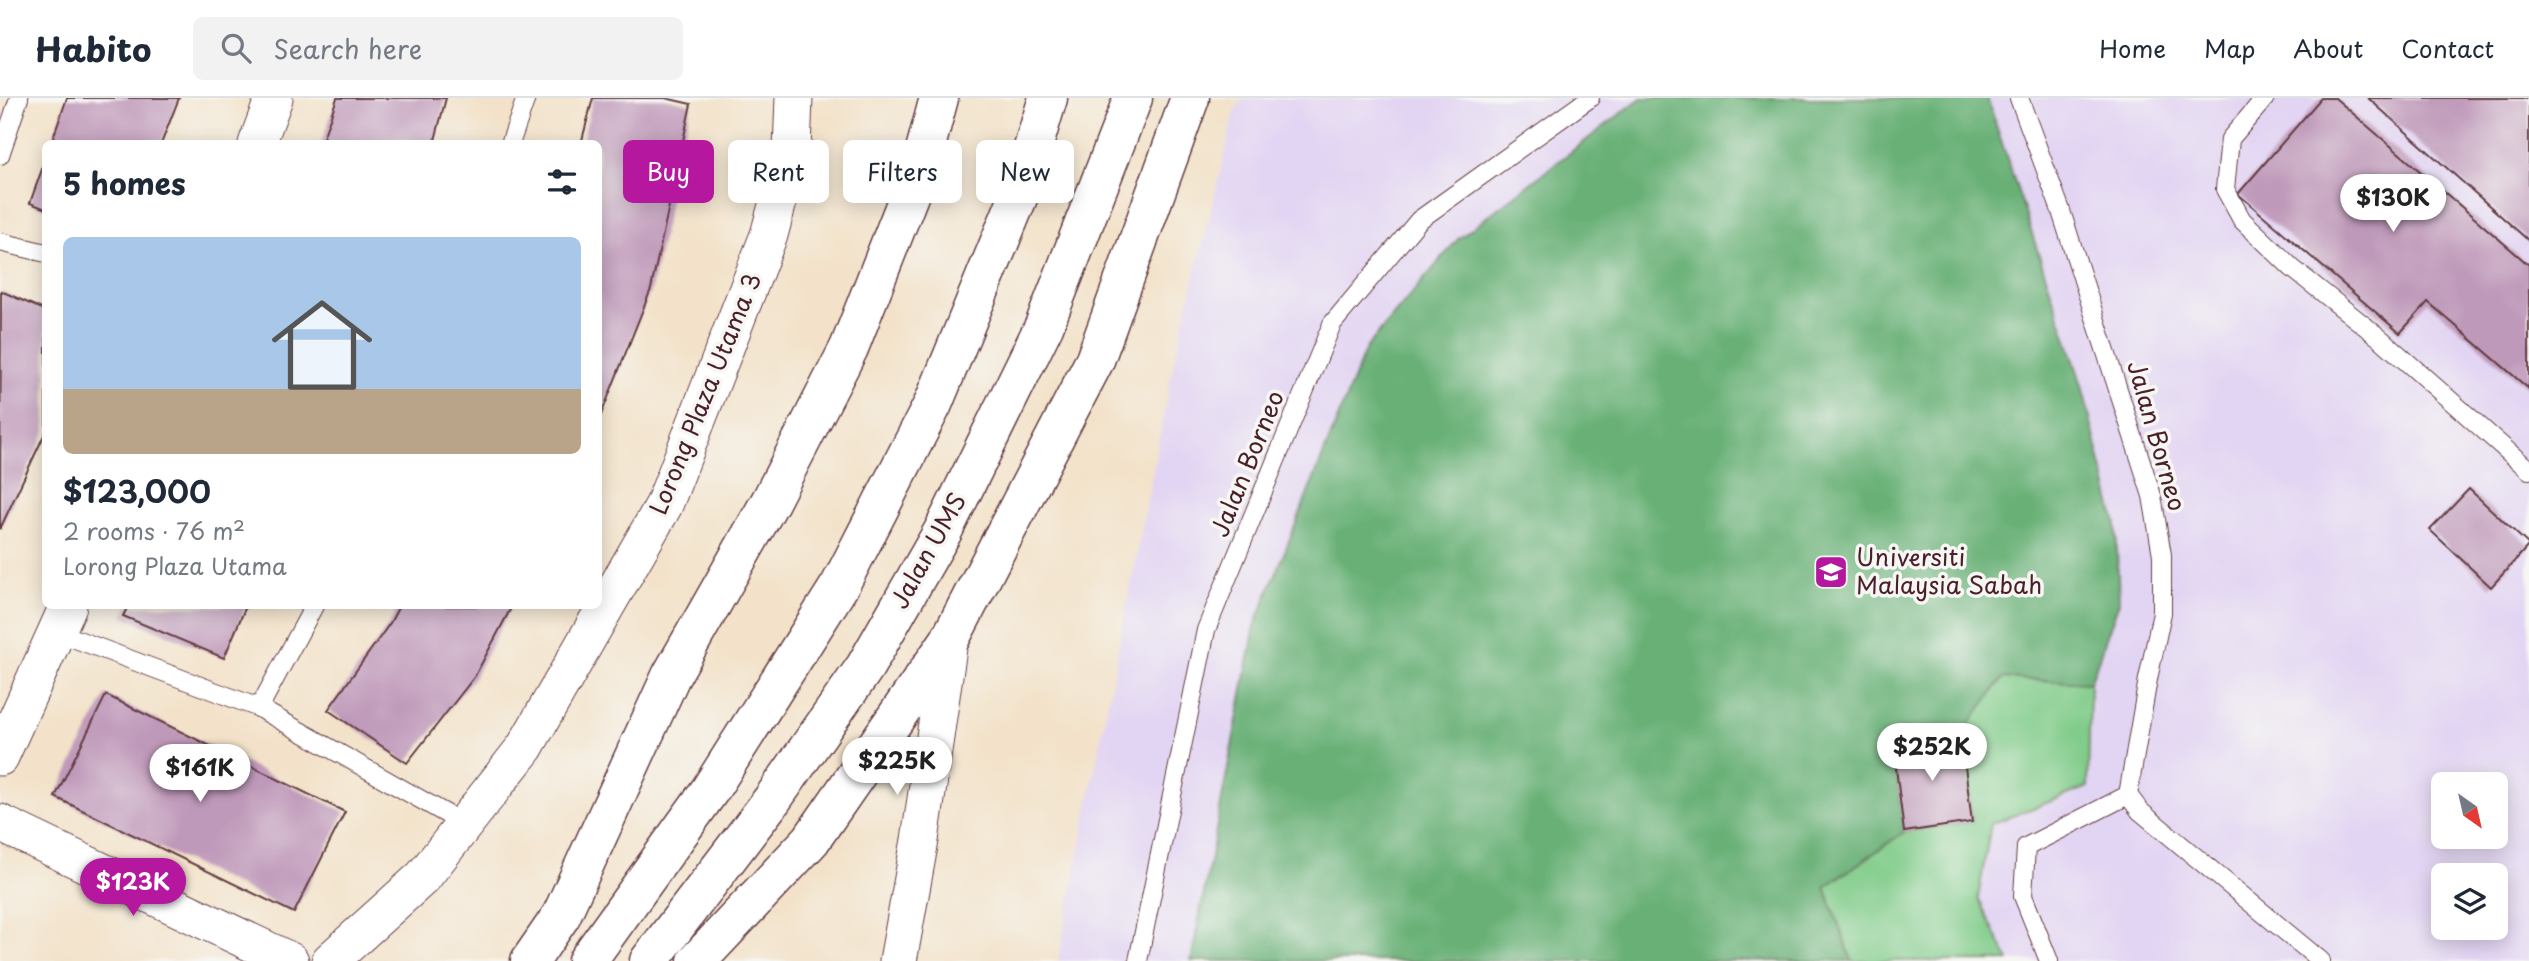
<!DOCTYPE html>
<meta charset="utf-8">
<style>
body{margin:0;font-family:"Playpen Sans",sans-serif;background:#f2f2f3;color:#1f2937;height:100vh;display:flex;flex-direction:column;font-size:26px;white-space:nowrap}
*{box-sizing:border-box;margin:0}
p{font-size:23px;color:#747a83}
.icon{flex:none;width:38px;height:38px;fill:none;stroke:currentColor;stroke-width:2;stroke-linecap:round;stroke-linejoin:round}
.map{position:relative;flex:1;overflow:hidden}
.details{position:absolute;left:42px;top:42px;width:560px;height:469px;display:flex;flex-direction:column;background:#fff;border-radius:10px;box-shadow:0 4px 18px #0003}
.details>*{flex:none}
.top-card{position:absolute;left:623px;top:42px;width:665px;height:63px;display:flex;gap:14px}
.needle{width:46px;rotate:146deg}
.fabs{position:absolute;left:2431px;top:674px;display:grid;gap:14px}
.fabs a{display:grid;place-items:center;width:77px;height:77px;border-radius:10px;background:#fff;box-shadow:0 4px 18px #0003;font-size:35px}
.price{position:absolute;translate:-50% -60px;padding:0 16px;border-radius:24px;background:#fff;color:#222;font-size:23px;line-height:46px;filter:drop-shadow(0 2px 4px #0008)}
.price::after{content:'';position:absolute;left:50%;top:42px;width:21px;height:16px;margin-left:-10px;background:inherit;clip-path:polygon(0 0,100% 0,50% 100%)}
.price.on{background:#b5179e;color:#fff}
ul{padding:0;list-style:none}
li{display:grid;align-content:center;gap:14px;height:371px;padding:0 21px}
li+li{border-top:2px solid #e0e1e3}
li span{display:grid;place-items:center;height:217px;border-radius:10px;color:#555}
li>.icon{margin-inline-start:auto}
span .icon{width:126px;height:126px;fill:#fffc;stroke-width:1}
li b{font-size:30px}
h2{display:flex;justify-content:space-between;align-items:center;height:84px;padding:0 21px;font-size:30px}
.chip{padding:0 24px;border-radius:10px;background:#fff;box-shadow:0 4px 18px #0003;font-size:24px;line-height:63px}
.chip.on{background:#b5179e;color:#fff}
header{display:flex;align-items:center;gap:42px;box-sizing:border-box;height:98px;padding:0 35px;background:#fff;border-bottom:2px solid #e0e1e3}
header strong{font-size:33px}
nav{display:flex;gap:38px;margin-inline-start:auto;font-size:24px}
.search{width:490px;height:63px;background:#f2f2f3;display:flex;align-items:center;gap:18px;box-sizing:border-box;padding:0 24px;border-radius:10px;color:#747a83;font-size:26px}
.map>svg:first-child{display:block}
.built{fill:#e2d4f3;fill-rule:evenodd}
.green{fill:#81cc8a;stroke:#66765a;stroke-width:2}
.forest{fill:#68b076;stroke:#596850;stroke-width:2}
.building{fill:#bf99ba}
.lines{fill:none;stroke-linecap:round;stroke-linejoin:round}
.lane-casing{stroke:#633c43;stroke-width:20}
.street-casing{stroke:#633c43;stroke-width:39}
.highway-casing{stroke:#633c43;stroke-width:41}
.lane{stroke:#fff;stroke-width:18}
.street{stroke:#fff;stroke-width:37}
.highway{stroke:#fff;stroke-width:38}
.labels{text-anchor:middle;stroke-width:7;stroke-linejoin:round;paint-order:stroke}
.street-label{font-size:24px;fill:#4a1f2b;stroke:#f6f6f2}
.poi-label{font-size:24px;fill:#4a1f2b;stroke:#f6f6f2;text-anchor:start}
</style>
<header>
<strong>Habito</strong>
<div class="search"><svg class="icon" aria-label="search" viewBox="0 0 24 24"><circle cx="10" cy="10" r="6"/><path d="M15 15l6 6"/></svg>Search here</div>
<nav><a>Home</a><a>Map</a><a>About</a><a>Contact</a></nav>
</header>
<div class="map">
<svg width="2529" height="863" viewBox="0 0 2529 863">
<rect width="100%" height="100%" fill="#f6f6f2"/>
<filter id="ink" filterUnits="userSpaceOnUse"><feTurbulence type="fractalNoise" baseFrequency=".0143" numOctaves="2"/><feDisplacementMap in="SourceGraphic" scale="14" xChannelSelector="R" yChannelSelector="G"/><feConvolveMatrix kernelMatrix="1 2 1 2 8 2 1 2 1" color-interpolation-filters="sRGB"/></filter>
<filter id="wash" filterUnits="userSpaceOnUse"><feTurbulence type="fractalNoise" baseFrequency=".00686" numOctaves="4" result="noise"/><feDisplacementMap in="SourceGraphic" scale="28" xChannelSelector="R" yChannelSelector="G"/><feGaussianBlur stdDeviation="1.57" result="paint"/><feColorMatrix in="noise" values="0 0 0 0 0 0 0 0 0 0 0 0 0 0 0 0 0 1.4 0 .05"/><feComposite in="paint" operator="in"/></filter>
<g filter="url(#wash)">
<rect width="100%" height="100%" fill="#f3e2c9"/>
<!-- built -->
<path class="built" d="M1244 0H2529V863H1058L1174 263 1235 13ZM2443 686H2496V738H2443ZM2443 777H2496V830H2443Z"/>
<!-- green -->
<path class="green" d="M2003 580 2090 585 2088 689 1991 726 1978 800 2009 863H1852L1825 789 1904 734 1972 724 1961 637Z"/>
<!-- forest -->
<path class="forest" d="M1641 0H1987L2081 284 2116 426 2119 504 2090 585 2003 580 1961 637 1893 646 1904 734 1825 789 1852 863H1191L1255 528 1366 250 1458 141Z"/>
<g id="blocks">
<!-- building -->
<g class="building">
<path d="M67 0H179L161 46H51Z"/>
<path d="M337 0H446L434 46H321Z"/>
<path d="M593 0H665L691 6 651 191 599 322 598 46H581Z"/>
<path d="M2321 0H2335L2529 167V291L2428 204 2400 235 2238 96Z"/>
<path d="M2368 0H2529V143Z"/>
<path d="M45 63H46V111L30 105Z"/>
<path d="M1 193 46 213V333L0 431Z"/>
<path d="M2469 391 2529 447 2491 489 2430 432Z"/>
<path d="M128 508H246L224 560 123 518Z"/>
<path d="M399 508H512L475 578 407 665 328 612 390 525Z"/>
<path d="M106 597 345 714 294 815 55 699Z"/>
<path d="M1961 637 1972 724 1904 734 1893 646Z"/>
</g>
</g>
</g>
<g filter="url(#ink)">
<use href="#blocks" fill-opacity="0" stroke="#633c43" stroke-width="2"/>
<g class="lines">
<!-- lane casing -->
<g class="lane-casing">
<g id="lane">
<path d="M2019 0 2060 110 2152 398 2162 457V515L2148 581 2128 697 2140 713 2321 863"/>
<path d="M2265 0 2230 41 2225 91 2242 122 2292 170 2381 241 2529 372"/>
<path d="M510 46 526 0"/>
<path d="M0 57 19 0"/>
<path d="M0 144 46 155"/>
<path d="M57 534 259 610 464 726"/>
<path d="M259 610 314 508"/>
<path d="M1138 863 1206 532 1332 226 1419 122 1590 0"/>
<path d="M2049 863 2023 798 2026 749 2128 697"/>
</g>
</g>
<!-- street casing -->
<g class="street-casing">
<g id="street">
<path d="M257 46 274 0"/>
<path d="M0 659 68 508"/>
<path d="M0 725 290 863"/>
<path d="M330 863 423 779 525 649 664 407 769 137 792 52 794 0"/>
<path d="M898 863 920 742 949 543"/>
</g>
</g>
<!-- highway casing -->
<g class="highway-casing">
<g id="highway">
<path d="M530 863 561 818 671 578 771 402 849 250 921 67 939 0"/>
<path d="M587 863 710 692 840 487 933 306 1019 97 1048 0"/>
<path d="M649 863 772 702 865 569 943 433 1044 228 1133 0"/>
<path d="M697 863 811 742 949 543 1095 262 1190 0"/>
</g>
</g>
<!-- lane -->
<use href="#lane" class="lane"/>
<!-- street -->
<use href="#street" class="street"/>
<!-- highway -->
<use href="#highway" class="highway"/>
</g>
</g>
<!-- icons -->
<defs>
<g id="university-square" transform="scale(1.75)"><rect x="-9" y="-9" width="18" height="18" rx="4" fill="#b5179e" stroke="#f6f6f2"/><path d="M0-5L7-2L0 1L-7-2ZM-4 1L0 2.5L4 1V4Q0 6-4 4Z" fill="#fff"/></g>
</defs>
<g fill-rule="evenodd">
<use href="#university-square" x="1831" y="474"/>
</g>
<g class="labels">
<!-- street labels -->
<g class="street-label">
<text transform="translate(706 296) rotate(-68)" y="8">Lorong Plaza Utama 3</text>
<text transform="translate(2156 338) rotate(74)" y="8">Jalan Borneo</text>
<text transform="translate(1248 366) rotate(-68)" y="8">Jalan Borneo</text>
<text transform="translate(929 453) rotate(-61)" y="8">Jalan UMS</text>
</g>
<!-- poi labels -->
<g class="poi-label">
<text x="1856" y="468">Universiti<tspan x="1856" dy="28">Malaysia Sabah</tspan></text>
</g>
</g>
</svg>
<div class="fabs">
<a><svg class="needle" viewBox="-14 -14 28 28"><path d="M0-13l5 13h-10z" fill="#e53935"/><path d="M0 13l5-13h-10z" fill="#747a83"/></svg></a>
<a><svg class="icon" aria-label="layers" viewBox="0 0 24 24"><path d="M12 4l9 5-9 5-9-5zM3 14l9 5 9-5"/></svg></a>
</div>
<b class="price" style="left:2393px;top:136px">$130K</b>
<b class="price" style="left:1932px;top:685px">$252K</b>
<b class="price" style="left:897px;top:699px">$225K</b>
<b class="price" style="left:200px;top:706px">$161K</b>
<b class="price on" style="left:133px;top:820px">$123K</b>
<div class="top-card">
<a class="chip on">Buy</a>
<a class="chip">Rent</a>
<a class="chip">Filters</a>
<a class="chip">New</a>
</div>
<section class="details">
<h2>5 homes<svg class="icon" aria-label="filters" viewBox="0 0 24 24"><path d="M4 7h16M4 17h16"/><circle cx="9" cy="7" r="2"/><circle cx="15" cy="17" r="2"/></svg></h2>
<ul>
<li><span style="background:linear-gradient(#a9c7e8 70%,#b9a48a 0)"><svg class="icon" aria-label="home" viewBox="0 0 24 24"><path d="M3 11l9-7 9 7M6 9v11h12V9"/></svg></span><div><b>$123,000</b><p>2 rooms · 76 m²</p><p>Lorong Plaza Utama</p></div></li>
</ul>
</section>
</div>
